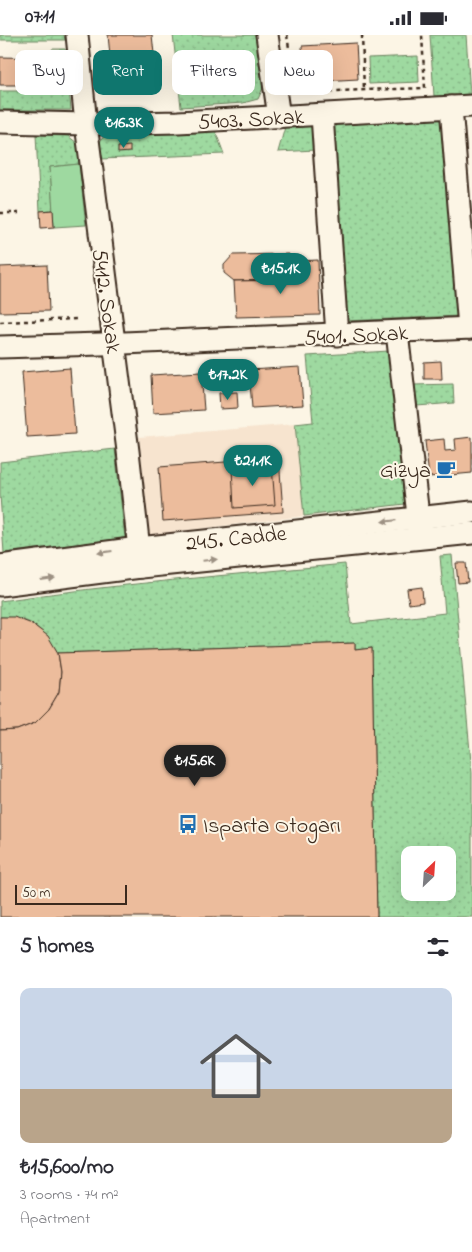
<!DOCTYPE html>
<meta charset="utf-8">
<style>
body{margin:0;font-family:"Indie Flower",sans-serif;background:#f2f2f3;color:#2b2b33;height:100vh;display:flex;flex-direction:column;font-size:19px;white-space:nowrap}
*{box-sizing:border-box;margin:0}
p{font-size:16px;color:#7c7c81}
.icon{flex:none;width:28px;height:28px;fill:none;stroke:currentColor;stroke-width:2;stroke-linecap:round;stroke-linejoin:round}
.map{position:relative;height:882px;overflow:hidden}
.sheet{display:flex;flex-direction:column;background:#fff;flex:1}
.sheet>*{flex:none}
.guide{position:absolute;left:15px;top:15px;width:442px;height:45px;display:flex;gap:10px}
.needle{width:32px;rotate:25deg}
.fabs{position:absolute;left:401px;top:811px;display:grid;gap:10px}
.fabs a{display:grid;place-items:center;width:55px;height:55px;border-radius:10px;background:#fff;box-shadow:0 5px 20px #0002;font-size:25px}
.scale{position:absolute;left:15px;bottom:12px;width:112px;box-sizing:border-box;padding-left:5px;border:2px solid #3b2a1e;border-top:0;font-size:14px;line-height:18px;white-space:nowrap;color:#3b2a1e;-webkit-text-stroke:4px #fcf5e5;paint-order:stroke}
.price{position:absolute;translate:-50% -42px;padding:0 11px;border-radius:18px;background:#0f766e;color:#fff;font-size:16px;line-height:32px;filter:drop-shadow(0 1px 2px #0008)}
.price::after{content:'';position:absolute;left:50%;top:30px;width:15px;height:11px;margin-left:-8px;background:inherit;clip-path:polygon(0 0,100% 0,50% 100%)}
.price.active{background:#222;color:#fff}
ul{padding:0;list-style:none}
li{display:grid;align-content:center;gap:10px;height:265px;padding:0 20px}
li+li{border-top:1px solid #e1e1e2}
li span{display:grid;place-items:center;height:155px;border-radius:10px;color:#555}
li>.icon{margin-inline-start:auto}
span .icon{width:90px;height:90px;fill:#fffc;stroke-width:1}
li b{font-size:21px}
h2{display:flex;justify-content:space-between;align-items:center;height:60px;padding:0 20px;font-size:21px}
.pill{padding:0 18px;border-radius:10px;background:#fff;box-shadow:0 5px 20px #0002;font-size:18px;line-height:45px}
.pill.active{background:#0f766e;color:#fff}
.status{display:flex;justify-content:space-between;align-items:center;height:35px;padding:0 25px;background:#fff;direction:ltr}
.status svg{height:14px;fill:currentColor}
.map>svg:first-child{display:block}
.built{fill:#f7e4cf}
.grass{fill:url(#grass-dots);stroke:#6c825f;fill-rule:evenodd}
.pitch{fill:#9ed9a0;stroke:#6c825f}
.building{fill:#ecbc9c;stroke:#3b2a1e}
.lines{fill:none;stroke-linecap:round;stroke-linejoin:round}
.minor-casing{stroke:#3b2a1e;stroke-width:25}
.path{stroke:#3b2a1e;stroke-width:2.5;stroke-dasharray:4 4;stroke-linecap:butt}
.minor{stroke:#fcf5e5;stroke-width:21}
.oneway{fill:#9c9082}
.labels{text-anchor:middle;stroke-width:4;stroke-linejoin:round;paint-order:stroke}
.street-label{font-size:22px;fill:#3b2a1e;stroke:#fcf5e5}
.poi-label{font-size:22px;fill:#3b2a1e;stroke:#fcf5e5;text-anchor:end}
</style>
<div class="status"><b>07:11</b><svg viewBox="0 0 49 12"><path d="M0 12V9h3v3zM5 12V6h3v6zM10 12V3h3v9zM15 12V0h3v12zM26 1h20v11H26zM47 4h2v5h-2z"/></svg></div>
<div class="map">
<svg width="472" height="882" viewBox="0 0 472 882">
<defs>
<pattern id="grass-dots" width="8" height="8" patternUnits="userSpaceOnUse" patternTransform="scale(1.25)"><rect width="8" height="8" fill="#9ed9a0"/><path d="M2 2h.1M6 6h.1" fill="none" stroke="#89ba89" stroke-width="1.8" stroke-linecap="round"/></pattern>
</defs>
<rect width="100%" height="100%" fill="#fcf5e5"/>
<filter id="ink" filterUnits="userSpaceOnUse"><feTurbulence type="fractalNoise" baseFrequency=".02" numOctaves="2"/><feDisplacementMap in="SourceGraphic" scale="10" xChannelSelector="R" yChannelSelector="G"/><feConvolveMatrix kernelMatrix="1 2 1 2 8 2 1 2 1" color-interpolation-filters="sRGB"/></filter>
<g filter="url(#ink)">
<!-- built -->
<path class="built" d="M295 389 304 481 149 500 139 402Z"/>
<!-- grass -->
<g class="grass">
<path d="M0 0H64L65 5H0Z"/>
<path d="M173 0H257L263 43V53L258 64 243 68 181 72Z"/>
<path d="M430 0H466L470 59 434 61Z"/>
<path d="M52 14H65L71 75H0V56H52Z"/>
<path d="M418 21 419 47 369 49 368 23Z"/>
<path d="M442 84 459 281 345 286 332 90Z"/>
<path d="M314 91 315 115 278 117 285 92Z"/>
<path d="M215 95 224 119 101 124 100 107 105 99Z"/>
<path d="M36 100 68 101 77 108 79 129 50 132 53 175 40 176Z"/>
<path d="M389 316 405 469 304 481 295 389 313 387 307 321Z"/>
<path d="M453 349 454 368 417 371 414 350Z"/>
<path d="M115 414 125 503 4 518 0 460V427Z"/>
<path d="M452 520 472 738V882H377L372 613 355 615V608L58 618C43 593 30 582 0 582V566C115 549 230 540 345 529L351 589 445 578 440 521ZM410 820H448V858H410Z"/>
</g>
<!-- pitch -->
<path class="pitch" d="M79 129 86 190 54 192 50 132Z"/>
<!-- building -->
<g class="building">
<path d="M108 0H152L157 47 113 51Z"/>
<path d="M356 8 358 44 304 47 302 11Z"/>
<path d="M0 22 45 23V50H0Z"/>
<path d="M130 111V117L118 118V112Z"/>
<path d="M53 175 54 192 41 193 40 176Z"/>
<path d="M288 219 297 226 298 236 289 245 234 246 224 238V230L233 220Z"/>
<path d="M318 225 320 280 236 282 234 246 289 245 298 236 297 226Z"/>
<path d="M47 230 49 276 0 277V232Z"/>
<path d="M441 326 442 344H424V327Z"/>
<path d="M300 332 303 370 252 373 249 335Z"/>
<path d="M70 333 75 399 27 402 22 337Z"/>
<path d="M201 337 204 375 153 378 151 340Z"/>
<path d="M237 357 238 373 220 374 219 358Z"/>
<path d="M472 402V438L429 442 425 406 444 404 445 416 456 415 455 404Z"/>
<path d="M279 423 283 477 163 486 159 432Z"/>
<path d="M272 431 275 470 234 473 232 433Z"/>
<path d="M456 528H466L468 547 458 548Z"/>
<path d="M422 552 423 567 409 569 407 554Z"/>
<path d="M0 582H14L32 589 48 601 58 618 61 637 59 657 49 674 35 688 17 695 0 696Z"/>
<path d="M355 608V615L372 613 377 882H0V696L17 695 35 688 49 674 59 657 61 637 58 618Z"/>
</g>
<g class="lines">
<!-- minor casing -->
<g class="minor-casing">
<g id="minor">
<path d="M77 0 86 89 128 416 141 532"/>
<path d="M267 0 279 82"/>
<path d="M451 72 469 293"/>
<path d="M322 80 337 300"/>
<path d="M0 87 86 89 178 87 472 71"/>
<path d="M397 297 420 498"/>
<path d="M0 312 101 309 472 293"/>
<path d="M0 531 139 513 472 477"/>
<path d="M0 550 141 532 472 498"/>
</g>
</g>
<!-- path -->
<g class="path">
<path d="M287 0 289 13"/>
<path d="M362 0 364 55"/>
<path d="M292 48 306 57 425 53 422 0"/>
<path d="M0 178H19"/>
<path d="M0 287 77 284"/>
</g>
<!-- minor -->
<use href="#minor" class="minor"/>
</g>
<!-- one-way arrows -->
<defs><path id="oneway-solid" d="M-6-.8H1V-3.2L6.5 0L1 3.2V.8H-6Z" transform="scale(1.25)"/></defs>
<g class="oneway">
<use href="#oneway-solid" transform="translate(389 486) rotate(174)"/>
<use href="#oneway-solid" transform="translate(105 517) rotate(172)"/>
<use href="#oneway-solid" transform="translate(210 525) rotate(-6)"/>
<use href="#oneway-solid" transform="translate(48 544) rotate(-7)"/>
</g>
</g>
<!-- icons -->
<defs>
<g id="cafe-bare" transform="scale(1.5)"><path d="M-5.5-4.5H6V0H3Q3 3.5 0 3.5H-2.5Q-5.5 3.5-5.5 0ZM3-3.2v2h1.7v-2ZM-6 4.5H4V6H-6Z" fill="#1f6fb2" stroke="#fcf5e5" stroke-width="2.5" paint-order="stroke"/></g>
<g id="bus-bare" transform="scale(1.5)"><path d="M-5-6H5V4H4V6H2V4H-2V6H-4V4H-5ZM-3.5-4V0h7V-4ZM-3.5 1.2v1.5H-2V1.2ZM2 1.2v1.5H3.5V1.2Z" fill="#1f6fb2" stroke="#fcf5e5" stroke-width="2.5" paint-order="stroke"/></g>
</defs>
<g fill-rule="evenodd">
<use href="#cafe-bare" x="446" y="434"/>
<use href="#bus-bare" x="188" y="789"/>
</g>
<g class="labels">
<!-- street labels -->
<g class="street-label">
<text transform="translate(251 83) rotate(-3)" y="8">5403. Sokak</text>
<text transform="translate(108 266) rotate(82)" y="8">5412. Sokak</text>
<text transform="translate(356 299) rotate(-3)" y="8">5401. Sokak</text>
<text transform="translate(236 502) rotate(-6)" y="8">245. Cadde</text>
</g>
<!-- poi labels -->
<g class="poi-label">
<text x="431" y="442">Gizya</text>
<text x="203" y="797" text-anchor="start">Isparta Otogarı</text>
</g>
</g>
</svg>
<div class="fabs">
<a><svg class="needle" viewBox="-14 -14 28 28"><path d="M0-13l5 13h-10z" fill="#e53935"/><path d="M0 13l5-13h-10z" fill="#7c7c81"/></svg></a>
</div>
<div class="scale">50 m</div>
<b class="price" style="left:124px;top:114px">₺16.3K</b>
<b class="price" style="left:281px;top:260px">₺15.1K</b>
<b class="price" style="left:228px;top:366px">₺17.2K</b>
<b class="price" style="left:253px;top:452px">₺21.1K</b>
<b class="price active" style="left:195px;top:752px">₺15.6K</b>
<div class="guide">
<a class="pill">Buy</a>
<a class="pill active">Rent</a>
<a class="pill">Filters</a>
<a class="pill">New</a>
</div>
</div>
<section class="sheet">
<h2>5 homes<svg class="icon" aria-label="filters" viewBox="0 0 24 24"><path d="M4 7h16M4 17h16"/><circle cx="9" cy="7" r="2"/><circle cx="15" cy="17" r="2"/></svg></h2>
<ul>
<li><span style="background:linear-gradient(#c9d6e8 65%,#b9a48a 0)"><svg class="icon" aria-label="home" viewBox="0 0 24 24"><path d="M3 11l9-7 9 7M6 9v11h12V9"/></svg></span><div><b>₺15,600/mo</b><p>3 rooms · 74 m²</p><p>Apartment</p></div></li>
</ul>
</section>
